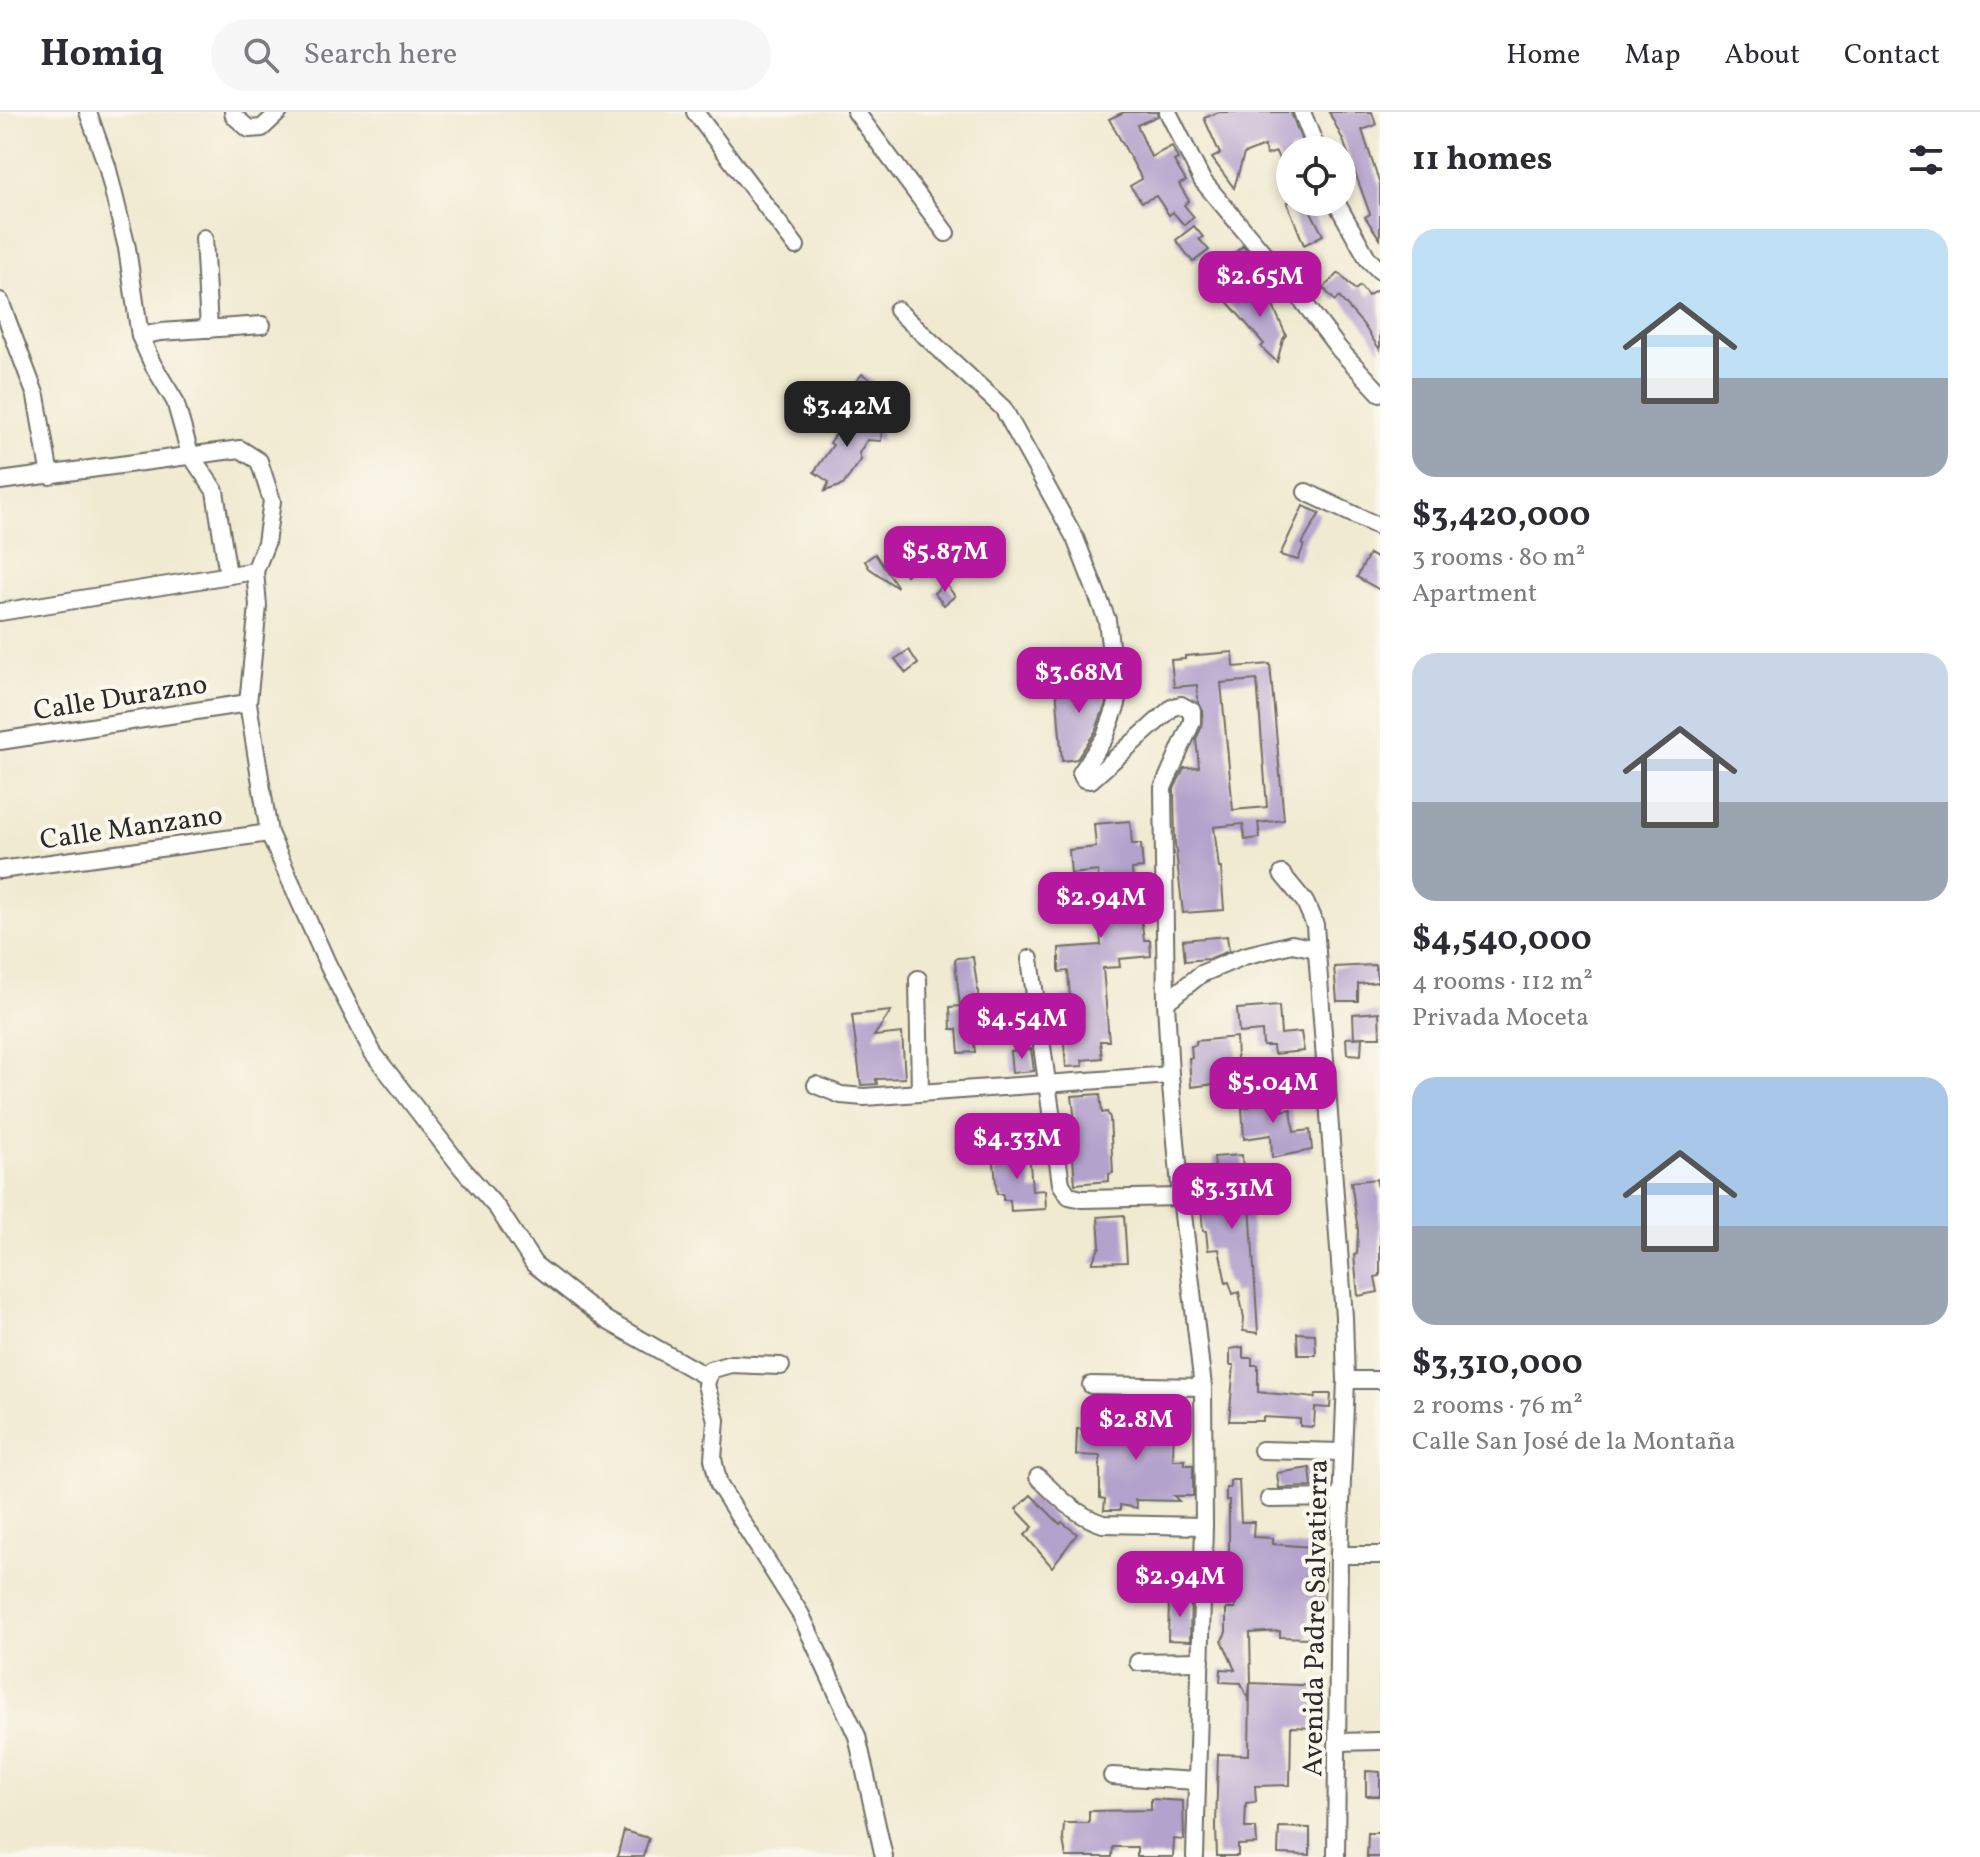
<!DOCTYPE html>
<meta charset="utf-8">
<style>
body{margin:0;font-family:Vollkorn,serif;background:#f7f7f7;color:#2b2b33;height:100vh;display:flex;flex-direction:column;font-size:30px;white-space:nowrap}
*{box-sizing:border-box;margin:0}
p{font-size:26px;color:#7c7c81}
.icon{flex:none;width:44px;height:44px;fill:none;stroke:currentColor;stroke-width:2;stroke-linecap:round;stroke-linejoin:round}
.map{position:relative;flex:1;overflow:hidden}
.sheet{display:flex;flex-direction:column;background:#fff;width:600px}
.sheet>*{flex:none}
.buttons{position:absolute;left:1276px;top:24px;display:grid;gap:16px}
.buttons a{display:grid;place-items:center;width:80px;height:80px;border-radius:50%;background:#fff;box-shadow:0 4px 12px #0003;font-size:40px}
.price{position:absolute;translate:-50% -68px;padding:0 18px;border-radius:16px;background:#b5179e;color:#fff;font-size:26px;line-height:52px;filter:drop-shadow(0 2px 4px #0008)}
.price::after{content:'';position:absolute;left:50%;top:48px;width:24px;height:18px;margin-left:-12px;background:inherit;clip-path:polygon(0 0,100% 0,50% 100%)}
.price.active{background:#222;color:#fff}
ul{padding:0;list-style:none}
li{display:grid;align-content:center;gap:16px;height:424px;padding:0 32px}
li span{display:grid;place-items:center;height:248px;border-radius:24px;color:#555}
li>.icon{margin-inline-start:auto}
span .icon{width:144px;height:144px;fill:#fffc;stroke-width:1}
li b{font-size:34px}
h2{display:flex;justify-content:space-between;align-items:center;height:96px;padding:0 32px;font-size:34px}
header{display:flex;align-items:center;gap:48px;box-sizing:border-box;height:112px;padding:0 40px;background:#fff;border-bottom:2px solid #e1e1e2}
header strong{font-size:38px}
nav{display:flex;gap:44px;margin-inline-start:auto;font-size:28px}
.search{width:560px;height:72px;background:#f7f7f7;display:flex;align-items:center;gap:20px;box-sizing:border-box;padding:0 28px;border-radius:44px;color:#7c7c81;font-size:30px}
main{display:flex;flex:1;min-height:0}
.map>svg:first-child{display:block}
.building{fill:#b3a2cc;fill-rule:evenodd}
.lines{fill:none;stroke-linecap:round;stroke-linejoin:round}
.minor-casing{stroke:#706e65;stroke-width:20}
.minor{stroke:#fff;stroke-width:16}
.labels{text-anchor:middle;stroke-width:8;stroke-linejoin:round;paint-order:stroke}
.street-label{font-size:28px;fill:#2b2b2b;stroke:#fbf7ec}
</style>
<header>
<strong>Homiq</strong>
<div class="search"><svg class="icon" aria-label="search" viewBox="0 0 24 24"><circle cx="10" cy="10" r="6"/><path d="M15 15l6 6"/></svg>Search here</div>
<nav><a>Home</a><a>Map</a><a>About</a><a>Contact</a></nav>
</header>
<main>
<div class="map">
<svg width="1380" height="1745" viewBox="0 0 1380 1745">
<rect width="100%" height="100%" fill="#fbf7ec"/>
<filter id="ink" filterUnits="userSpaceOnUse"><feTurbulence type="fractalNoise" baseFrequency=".0125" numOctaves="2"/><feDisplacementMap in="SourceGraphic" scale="16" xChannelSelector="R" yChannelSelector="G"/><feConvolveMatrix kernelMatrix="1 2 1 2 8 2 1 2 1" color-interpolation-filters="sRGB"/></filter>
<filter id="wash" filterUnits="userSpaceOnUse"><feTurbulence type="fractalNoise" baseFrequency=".006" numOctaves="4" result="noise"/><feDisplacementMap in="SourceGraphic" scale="32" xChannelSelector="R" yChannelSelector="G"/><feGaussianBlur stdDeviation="1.8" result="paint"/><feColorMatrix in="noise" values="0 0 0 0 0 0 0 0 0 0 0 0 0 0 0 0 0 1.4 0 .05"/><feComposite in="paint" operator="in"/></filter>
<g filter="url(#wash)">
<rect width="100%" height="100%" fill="#f0ead1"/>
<g id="blocks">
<!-- building -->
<g class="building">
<path d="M1124 0H1157L1158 4 1137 13 1151 45 1172 34 1178 47 1174 49 1186 69 1179 72 1189 89 1184 93 1194 105 1184 113 1173 100 1169 103 1156 84 1142 90 1130 74 1142 67 1109 7Z"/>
<path d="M1219 0H1291L1302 30 1299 31 1302 38H1290V74L1276 40 1267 43 1264 34 1244 42 1234 76 1212 46 1220 42 1204 6Z"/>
<path d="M1329 0H1372L1376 13 1362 18 1380 73V127L1365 105 1370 102 1343 28Z"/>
<path d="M1287 90H1306L1323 123 1304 133Z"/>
<path d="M1194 114 1203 125 1199 127 1209 138 1193 150 1176 128Z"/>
<path d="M1243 134 1256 149 1242 161 1228 146Z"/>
<path d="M1339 161 1355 178 1360 174 1368 184 1380 176V238L1363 212 1339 185 1335 189 1323 176Z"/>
<path d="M1256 179 1260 184 1267 180 1286 223 1283 227 1277 250 1261 235 1264 232 1225 187 1232 181Z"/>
<path d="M862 262 874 270 863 291 847 280Z"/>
<path d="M853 295 866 303 864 306 882 318 881 329 867 328 859 341 861 348 843 373 825 379 829 370 814 360 833 333 830 331Z"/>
<path d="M1303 394 1320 401 1302 432 1304 433 1298 448 1280 443Z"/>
<path d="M914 427 926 447 906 463 890 440 902 430 904 433Z"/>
<path d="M875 442 897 474 896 475 869 456 865 449Z"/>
<path d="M1369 442 1380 448V478L1357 465Z"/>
<path d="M945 471 955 484 944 493 934 481Z"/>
<path d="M909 538 918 552 906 561 895 547Z"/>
<path d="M1233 540 1234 555 1270 552 1284 708 1258 711 1260 726 1245 728 1243 712 1214 715 1219 756H1221L1224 798 1183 801 1175 731 1174 677 1184 656 1199 655 1196 627 1202 614 1203 599 1198 590 1197 573 1174 575 1171 548 1185 547V544ZM1257 568 1267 695 1233 698 1221 571Z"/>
<path d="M1103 566 1106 591 1095 620 1077 647 1062 649 1056 575Z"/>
<path d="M1130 709 1132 732H1141L1143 756 1132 757 1133 770H1131L1129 778 1132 806 1141 805 1144 828H1150L1151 844 1119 847 1120 855 1103 856 1109 929H1100L1102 946 1082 948 1083 954 1066 955 1060 886 1070 885 1068 859 1059 860V836L1101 833 1097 784 1100 783 1098 759 1071 762 1069 738 1096 735 1094 712Z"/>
<path d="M1227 824 1229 839 1208 847 1185 849 1183 828Z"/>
<path d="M973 845 980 894 1022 890 1023 904 1017 905V912L972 915 975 940 959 941 957 917H951L950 895 960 894 955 849 957 846Z"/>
<path d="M1375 853 1378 870 1358 872V889H1337L1334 855Z"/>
<path d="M1279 894 1281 922 1301 920 1304 939 1274 942 1273 934H1263L1262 919 1239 921 1237 897Z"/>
<path d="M891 899 874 924 902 921 905 966 876 967 877 972 861 973 852 903Z"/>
<path d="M1379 900 1380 925H1362L1361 943 1347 942 1346 926 1362 925 1354 926 1353 902Z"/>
<path d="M1236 925 1238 969 1191 975 1189 946H1192L1191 934 1196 933V929Z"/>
<path d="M1031 937 1034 959 1012 961 1010 939Z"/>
<path d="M1273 977 1276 1000 1291 997 1294 1020 1310 1018 1312 1038 1272 1046 1271 1023 1244 1027 1242 996 1249 995 1247 980Z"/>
<path d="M1100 982 1102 1001 1107 1000 1110 1006 1113 1061 1109 1062V1069L1075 1072 1071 1019 1076 1018 1072 984Z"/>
<path d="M1029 1037 1032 1079 1045 1078 1046 1097 1011 1099 1010 1088H1003V1082H997L993 1040Z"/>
<path d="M1242 1043 1243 1060H1246L1249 1076 1258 1221 1243 1219 1244 1206 1239 1180 1233 1182 1229 1170 1226 1171 1219 1137 1208 1138 1206 1119H1203L1199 1070 1216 1069 1214 1045Z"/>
<path d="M1376 1067 1380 1084V1164L1375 1165 1378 1180 1358 1184 1354 1143 1357 1142 1358 1118 1351 1070Z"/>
<path d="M1124 1103 1127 1150 1092 1151 1100 1134 1098 1105Z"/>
<path d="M1297 1221 1315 1222 1316 1243H1298Z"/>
<path d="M1243 1235V1246H1252V1253H1258V1280L1315 1286 1316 1282H1331L1330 1296 1315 1295 1314 1315 1300 1314V1307L1263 1305V1309H1229L1234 1253H1230V1237Z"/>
<path d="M1089 1291H1102V1323L1129 1324 1130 1311 1152 1312 1153 1304 1170 1305V1313L1174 1314 1173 1348H1185V1353H1193V1384H1174L1179 1389 1135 1388 1137 1396 1120 1393V1398H1104L1105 1387 1100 1386V1344L1076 1343 1077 1317H1089Z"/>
<path d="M1310 1356 1312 1375 1279 1376 1277 1361Z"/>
<path d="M1230 1368H1239L1241 1410H1254L1253 1425 1273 1426V1432L1312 1435V1450L1326 1451 1324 1490H1309L1308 1526 1280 1525V1519L1250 1521 1251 1571 1322 1574 1321 1616 1291 1615 1290 1673 1255 1674 1256 1690 1246 1691 1245 1716H1256L1257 1732 1238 1733V1744H1217L1216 1715 1218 1642 1249 1643 1250 1571 1248 1587 1241 1571 1220 1570 1221 1557 1235 1558 1222 1528 1226 1520V1497H1235L1236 1483V1461H1223V1446H1229V1388H1226V1375L1230 1376Z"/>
<path d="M1031 1383 1060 1412 1062 1410 1077 1422 1052 1455 1025 1423 1033 1415 1016 1397Z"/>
<path d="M1174 1484H1191L1190 1529 1168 1528 1169 1488 1173 1489Z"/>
<path d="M1366 1659 1380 1660V1684H1366Z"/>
<path d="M1151 1687 1183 1689 1184 1728 1174 1727 1173 1745H1137V1735H1113L1112 1745H1066L1063 1727 1064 1711H1089V1699L1151 1698Z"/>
<path d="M1279 1715 1310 1716V1743L1278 1742Z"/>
<path d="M624 1719 649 1726 643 1745H617Z"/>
<path d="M1368 1721H1380V1745H1367Z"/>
</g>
</g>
</g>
<g filter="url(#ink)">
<use href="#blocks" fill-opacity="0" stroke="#706e65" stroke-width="2"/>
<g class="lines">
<!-- minor casing -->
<g class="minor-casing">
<g id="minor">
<path d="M88 0 107 54 127 136 140 224 161 220 262 213"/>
<path d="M233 0 234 4 249 17 262 16 279 0"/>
<path d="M695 0 796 134"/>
<path d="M856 0 946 121"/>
<path d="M1168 0 1202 68 1295 179 1339 237 1380 281"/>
<path d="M1302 0 1317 38"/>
<path d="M1336 90 1368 147 1380 159"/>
<path d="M204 126 209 217"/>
<path d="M0 189 36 284 50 364"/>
<path d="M897 198 1003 296 1075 426 1107 508 1117 592 1105 625 1081 661 1084 667 1091 668 1173 595 1181 593 1192 599V610L1163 676 1166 890 1170 963 1181 1085 1203 1275 1204 1414 1195 1745"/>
<path d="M140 224 153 253 175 289 190 342 215 379 228 463"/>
<path d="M0 369 240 337 259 349 272 389 266 431 255 459 0 500"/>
<path d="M1306 380 1380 415"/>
<path d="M255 459 258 494 248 591 269 721 328 853 373 941 462 1056 498 1097 534 1152 606 1208 707 1265"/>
<path d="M0 629 248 591"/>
<path d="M0 758 269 721"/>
<path d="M1282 762 1305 790 1315 813 1344 1205 1346 1268 1339 1443 1336 1745"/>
<path d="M1030 847 1061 1072 1069 1084 1082 1087 1181 1085"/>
<path d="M918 867 920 980"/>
<path d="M1166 890 1201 862 1244 844 1292 832 1316 837"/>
<path d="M816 973 841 983 864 985 1170 963"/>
<path d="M781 1254 731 1252 710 1258 706 1273 716 1308 713 1347 719 1373 801 1503 857 1624 884 1745"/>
<path d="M1346 1268H1380"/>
<path d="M1091 1273 1203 1275"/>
<path d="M1262 1338 1343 1340"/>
<path d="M1038 1365C1057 1384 1077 1404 1103 1412L1204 1414"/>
<path d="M1269 1387 1341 1386"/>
<path d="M1339 1443H1380"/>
<path d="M1138 1550 1201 1549"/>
<path d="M1338 1630 1380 1629"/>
<path d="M1112 1664 1197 1669"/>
</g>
</g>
<!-- minor -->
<use href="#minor" class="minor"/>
</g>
</g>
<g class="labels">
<!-- street labels -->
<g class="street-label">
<text transform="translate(120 584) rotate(-9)" y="10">Calle Durazno</text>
<text transform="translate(131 714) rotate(-8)" y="10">Calle Manzano</text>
<text transform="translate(1314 1506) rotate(-89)" y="10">Avenida Padre Salvatierra</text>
</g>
</g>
</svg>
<div class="buttons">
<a><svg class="icon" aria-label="locate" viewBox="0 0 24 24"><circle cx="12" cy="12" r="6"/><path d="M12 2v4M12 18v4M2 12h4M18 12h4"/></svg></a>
</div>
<b class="price" style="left:1260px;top:207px">$2.65M</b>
<b class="price active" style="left:847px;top:337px">$3.42M</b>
<b class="price" style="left:945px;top:482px">$5.87M</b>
<b class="price" style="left:1079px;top:603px">$3.68M</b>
<b class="price" style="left:1101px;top:828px">$2.94M</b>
<b class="price" style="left:1022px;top:949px">$4.54M</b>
<b class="price" style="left:1273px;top:1013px">$5.04M</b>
<b class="price" style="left:1017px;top:1069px">$4.33M</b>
<b class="price" style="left:1232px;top:1119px">$3.31M</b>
<b class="price" style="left:1136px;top:1350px">$2.8M</b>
<b class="price" style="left:1180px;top:1507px">$2.94M</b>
</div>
<section class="sheet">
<h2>11 homes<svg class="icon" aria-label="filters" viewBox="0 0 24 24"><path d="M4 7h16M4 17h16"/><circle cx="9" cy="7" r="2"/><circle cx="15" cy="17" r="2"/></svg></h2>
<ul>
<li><span style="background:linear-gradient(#bfe0f5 60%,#9aa5b1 0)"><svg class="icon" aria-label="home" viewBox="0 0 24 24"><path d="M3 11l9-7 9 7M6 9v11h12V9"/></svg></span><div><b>$3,420,000</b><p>3 rooms · 80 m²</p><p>Apartment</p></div></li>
<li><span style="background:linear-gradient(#c9d6e8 60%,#9aa5b1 0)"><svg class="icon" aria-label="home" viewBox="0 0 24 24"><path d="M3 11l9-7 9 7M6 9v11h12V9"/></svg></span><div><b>$4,540,000</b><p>4 rooms · 112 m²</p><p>Privada Moceta</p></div></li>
<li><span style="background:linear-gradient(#a9c7e8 60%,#9aa5b1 0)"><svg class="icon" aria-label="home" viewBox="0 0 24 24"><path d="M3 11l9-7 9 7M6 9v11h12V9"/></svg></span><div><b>$3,310,000</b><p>2 rooms · 76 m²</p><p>Calle San José de la Montaña</p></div></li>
</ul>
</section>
</main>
